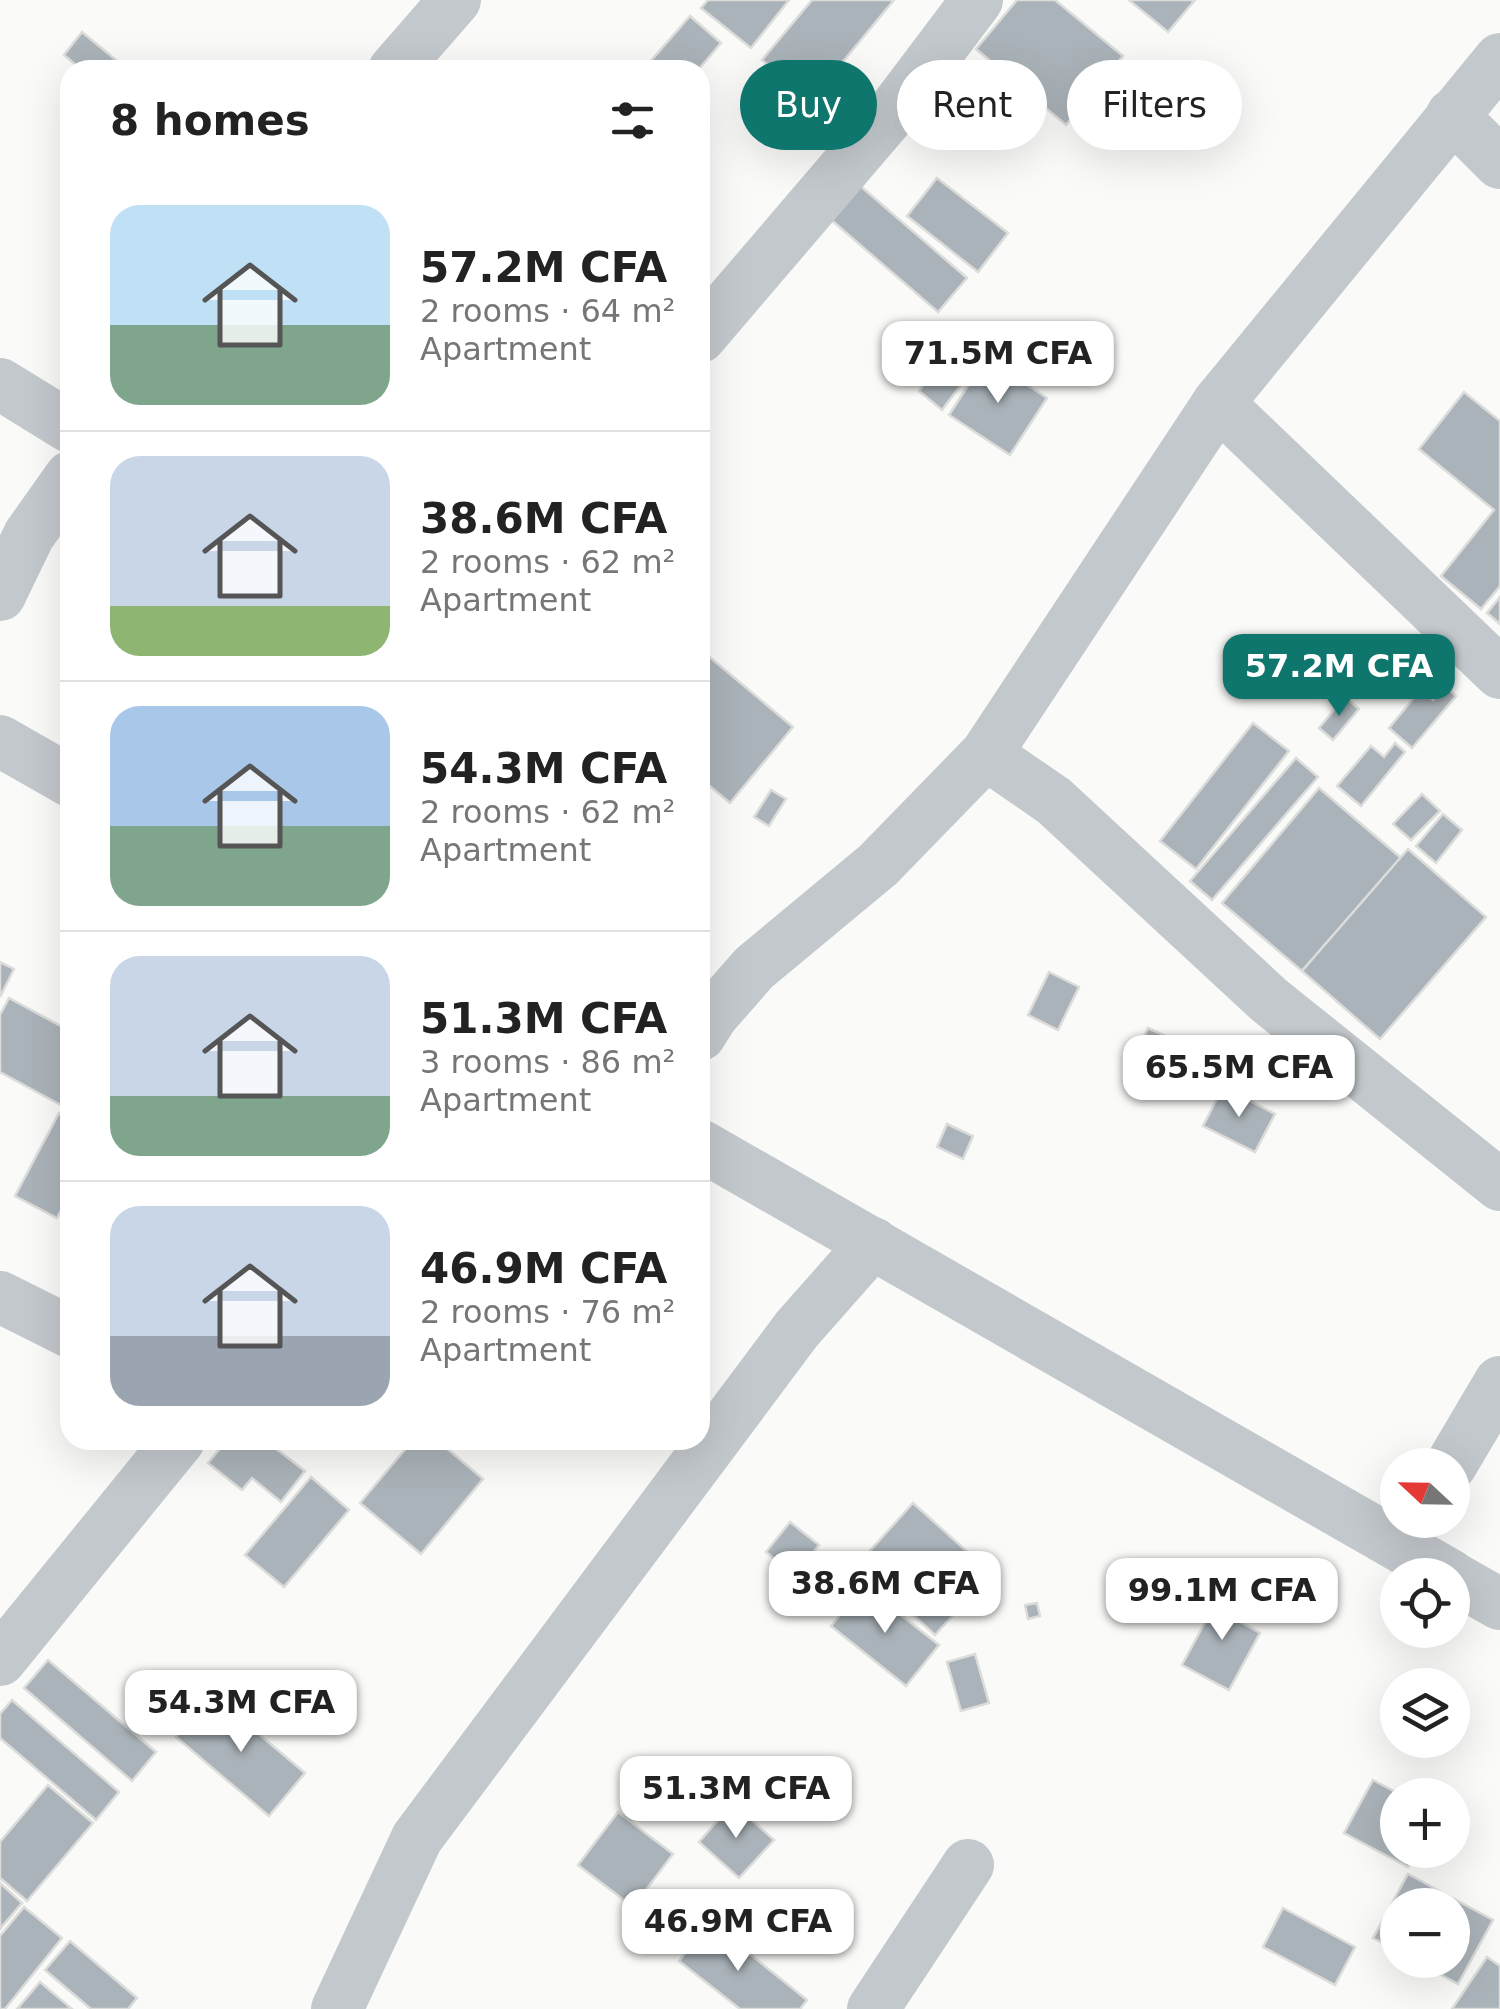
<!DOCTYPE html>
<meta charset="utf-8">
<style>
body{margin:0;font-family:"DejaVu Sans",sans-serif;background:#f2f2f2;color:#222;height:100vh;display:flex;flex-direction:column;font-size:38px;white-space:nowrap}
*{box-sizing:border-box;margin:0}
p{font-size:32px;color:#767676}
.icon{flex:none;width:55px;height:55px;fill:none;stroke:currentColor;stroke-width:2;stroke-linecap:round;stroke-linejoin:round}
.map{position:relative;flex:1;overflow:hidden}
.details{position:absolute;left:60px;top:60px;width:650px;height:1390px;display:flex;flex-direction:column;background:#fff;border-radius:30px;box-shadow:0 10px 40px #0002}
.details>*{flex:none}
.hud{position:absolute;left:740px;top:60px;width:610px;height:90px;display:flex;gap:20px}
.needle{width:65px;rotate:292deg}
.buttons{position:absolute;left:1380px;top:1448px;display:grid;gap:20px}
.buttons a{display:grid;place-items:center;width:90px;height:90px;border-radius:50%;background:#fff;box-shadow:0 10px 40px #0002;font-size:50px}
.price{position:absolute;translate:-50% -85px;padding:0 22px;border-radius:20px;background:#fff;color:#222;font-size:32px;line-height:65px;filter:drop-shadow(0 2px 5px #0008)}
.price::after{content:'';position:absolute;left:50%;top:60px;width:30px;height:22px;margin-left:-15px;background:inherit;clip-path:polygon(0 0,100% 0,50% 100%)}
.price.active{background:#0f766e;color:#fff}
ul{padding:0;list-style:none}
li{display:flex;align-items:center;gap:30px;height:250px;padding:0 50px}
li+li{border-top:2px solid #e0e0e0}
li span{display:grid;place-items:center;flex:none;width:280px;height:200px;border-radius:30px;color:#555}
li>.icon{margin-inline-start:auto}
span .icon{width:120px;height:120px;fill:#fffc;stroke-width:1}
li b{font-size:42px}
h2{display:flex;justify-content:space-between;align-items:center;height:120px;padding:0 50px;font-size:42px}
.chip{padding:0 35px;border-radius:45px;background:#fff;box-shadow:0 10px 40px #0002;font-size:35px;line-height:90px}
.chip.active{background:#0f766e;color:#fff}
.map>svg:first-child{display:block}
.building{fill:#aab3b9;stroke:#dcdcda;stroke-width:2.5}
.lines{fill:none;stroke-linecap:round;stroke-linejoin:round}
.minor{stroke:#c3c8cc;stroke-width:52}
</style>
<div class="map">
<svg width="1500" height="2009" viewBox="0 0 1500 2009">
<rect width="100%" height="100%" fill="#fafaf8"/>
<!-- building -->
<g class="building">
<path d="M708 0H789L751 48 701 8Z"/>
<path d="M812 0H894L811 100 762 60Z"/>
<path d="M1017 0H1055L1123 56 1066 125 976 49Z"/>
<path d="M1129 0H1195L1168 32Z"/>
<path d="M690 16 721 43 698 70H643Z"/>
<path d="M82 32 116 60 108 70H82L64 55Z"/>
<path d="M850 177 967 278 938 312 821 211Z"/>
<path d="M937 178 1008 233 978 272 907 216Z"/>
<path d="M948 352 972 370 942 410 919 391Z"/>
<path d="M986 358 1047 398 1010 455 949 415Z"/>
<path d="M1464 392 1500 421V586L1481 609 1441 576 1494 510 1419 449Z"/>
<path d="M1500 597V624L1487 613Z"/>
<path d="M1392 638 1406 650 1385 677 1370 664Z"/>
<path d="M700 649 793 727 730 803 700 778Z"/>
<path d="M1445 686 1456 696 1412 748 1389 728 1421 689 1433 700Z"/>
<path d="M1345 697 1359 709 1333 740 1319 728Z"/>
<path d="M1253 723 1289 751 1196 869 1160 841Z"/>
<path d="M1395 743 1405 752 1361 806 1337 786 1371 746 1384 757Z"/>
<path d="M1296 758 1318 777 1212 900 1190 881Z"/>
<path d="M1319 788 1401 858 1302 971 1222 903Z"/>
<path d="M771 790 786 799 769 826 754 817Z"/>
<path d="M1422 794 1440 811 1411 840 1393 824Z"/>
<path d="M1443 814 1462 830 1436 863 1416 846Z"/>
<path d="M1408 849 1486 917 1380 1039 1302 971Z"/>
<path d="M0 962 14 969 0 997Z"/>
<path d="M1049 972 1079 987 1058 1030 1028 1015Z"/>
<path d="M9 998 70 1031V1110L0 1072V1015Z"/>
<path d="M1148 1028 1166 1036 1151 1068 1132 1060Z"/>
<path d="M1223 1087 1275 1114 1255 1152 1203 1126Z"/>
<path d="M59 1113 70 1119V1194L57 1218 15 1196Z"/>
<path d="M947 1124 973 1136 963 1159 937 1147Z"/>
<path d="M227 1440H265L305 1471 281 1502 252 1478 242 1490 208 1463Z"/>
<path d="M413 1440H437L483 1479 421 1554 360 1503Z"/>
<path d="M311 1477 349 1510 284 1587 245 1555Z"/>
<path d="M913 1503 991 1573 935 1635 858 1564Z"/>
<path d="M790 1522 819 1545 795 1575 766 1552Z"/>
<path d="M864 1586 939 1645 906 1686 831 1626Z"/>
<path d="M1222 1591 1246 1604 1237 1620 1260 1633 1229 1690 1182 1665Z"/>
<path d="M1037 1603 1040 1616 1028 1619 1025 1605Z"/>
<path d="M975 1654 989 1703 961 1711 947 1662Z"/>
<path d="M48 1660 156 1752 132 1781 24 1688Z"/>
<path d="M212 1695 305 1773 269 1816 176 1737Z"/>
<path d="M12 1700 119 1792 96 1820 0 1738V1714Z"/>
<path d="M1373 1780 1401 1795H1398V1850H1418L1408 1867 1344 1833Z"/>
<path d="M48 1785 93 1823 27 1901 0 1878V1842Z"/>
<path d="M733 1803 774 1840 739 1878 699 1842Z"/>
<path d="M618 1812 673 1854 633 1907 578 1865Z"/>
<path d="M1408 1874 1493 1920 1458 1984 1414 1960H1452V1905H1398V1951L1373 1938Z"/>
<path d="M0 1883 22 1903 0 1929Z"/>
<path d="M24 1907 62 1938 5 2009H0V1936Z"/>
<path d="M1283 1908 1355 1947 1335 1985 1263 1947Z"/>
<path d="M710 1922 807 2000 800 2009H740L679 1961Z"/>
<path d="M70 1941 137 1998 128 2009H91L45 1970Z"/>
<path d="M1487 1957 1500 1966V2009H1452Z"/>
<path d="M40 1982 72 2009H17Z"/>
</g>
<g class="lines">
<!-- minor -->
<g class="minor">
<path d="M394 70 455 0"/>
<path d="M1452 115 1500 163"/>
<path d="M700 337 895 109 977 0"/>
<path d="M0 384 70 427"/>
<path d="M1218 403 1500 673"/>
<path d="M0 595 29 535 70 477"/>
<path d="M0 741 70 781"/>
<path d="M986 754 1054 801 1269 1000 1500 1185"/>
<path d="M700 1035 712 1016 754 968 878 865 986 754 1218 403 1500 59"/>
<path d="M700 1145 1450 1575"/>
<path d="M0 1297 70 1332"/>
<path d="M1451 1465 1500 1382"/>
<path d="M1452 1577 1500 1604"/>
<path d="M0 1660 179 1440"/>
<path d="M337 2009 417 1838 797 1329 873 1243"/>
<path d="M873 2009 968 1865"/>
</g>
</g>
</svg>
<div class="buttons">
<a><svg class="needle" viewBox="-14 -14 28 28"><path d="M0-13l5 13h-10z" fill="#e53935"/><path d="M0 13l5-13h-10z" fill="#767676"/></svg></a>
<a><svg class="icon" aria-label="locate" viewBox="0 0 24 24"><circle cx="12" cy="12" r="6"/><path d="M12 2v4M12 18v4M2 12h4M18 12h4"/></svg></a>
<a><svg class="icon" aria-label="layers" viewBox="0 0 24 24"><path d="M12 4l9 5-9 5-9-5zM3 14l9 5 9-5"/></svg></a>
<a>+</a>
<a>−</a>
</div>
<b class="price" style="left:998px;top:406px">71.5M CFA</b>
<b class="price active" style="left:1339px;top:719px">57.2M CFA</b>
<b class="price" style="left:1239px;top:1120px">65.5M CFA</b>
<b class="price" style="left:885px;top:1636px">38.6M CFA</b>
<b class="price" style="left:1222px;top:1643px">99.1M CFA</b>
<b class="price" style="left:241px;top:1755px">54.3M CFA</b>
<b class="price" style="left:736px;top:1841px">51.3M CFA</b>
<b class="price" style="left:738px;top:1974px">46.9M CFA</b>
<div class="hud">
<a class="chip active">Buy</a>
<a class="chip">Rent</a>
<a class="chip">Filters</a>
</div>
<section class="details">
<h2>8 homes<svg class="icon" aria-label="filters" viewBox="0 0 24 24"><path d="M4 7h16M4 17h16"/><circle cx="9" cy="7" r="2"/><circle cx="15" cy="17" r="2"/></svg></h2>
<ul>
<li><span style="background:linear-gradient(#bfe0f5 60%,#7fa58c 0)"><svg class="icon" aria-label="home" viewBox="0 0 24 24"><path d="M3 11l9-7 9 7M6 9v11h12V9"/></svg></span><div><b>57.2M CFA</b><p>2 rooms · 64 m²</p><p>Apartment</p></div></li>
<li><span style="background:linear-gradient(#c9d6e8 75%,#8fb573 0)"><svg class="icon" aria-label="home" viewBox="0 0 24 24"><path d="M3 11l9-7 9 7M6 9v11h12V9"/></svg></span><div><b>38.6M CFA</b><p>2 rooms · 62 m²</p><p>Apartment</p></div></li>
<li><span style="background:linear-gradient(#a9c7e8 60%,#7fa58c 0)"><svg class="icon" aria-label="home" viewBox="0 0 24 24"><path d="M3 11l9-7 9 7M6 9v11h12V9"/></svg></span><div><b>54.3M CFA</b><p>2 rooms · 62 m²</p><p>Apartment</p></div></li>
<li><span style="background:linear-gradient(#c9d6e8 70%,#7fa58c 0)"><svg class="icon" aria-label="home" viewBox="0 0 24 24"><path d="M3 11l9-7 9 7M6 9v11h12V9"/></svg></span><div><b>51.3M CFA</b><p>3 rooms · 86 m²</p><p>Apartment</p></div></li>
<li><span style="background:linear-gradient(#c9d6e8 65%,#9aa5b1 0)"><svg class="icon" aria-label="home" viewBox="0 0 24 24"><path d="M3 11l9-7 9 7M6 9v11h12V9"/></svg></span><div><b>46.9M CFA</b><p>2 rooms · 76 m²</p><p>Apartment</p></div></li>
</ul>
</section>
</div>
